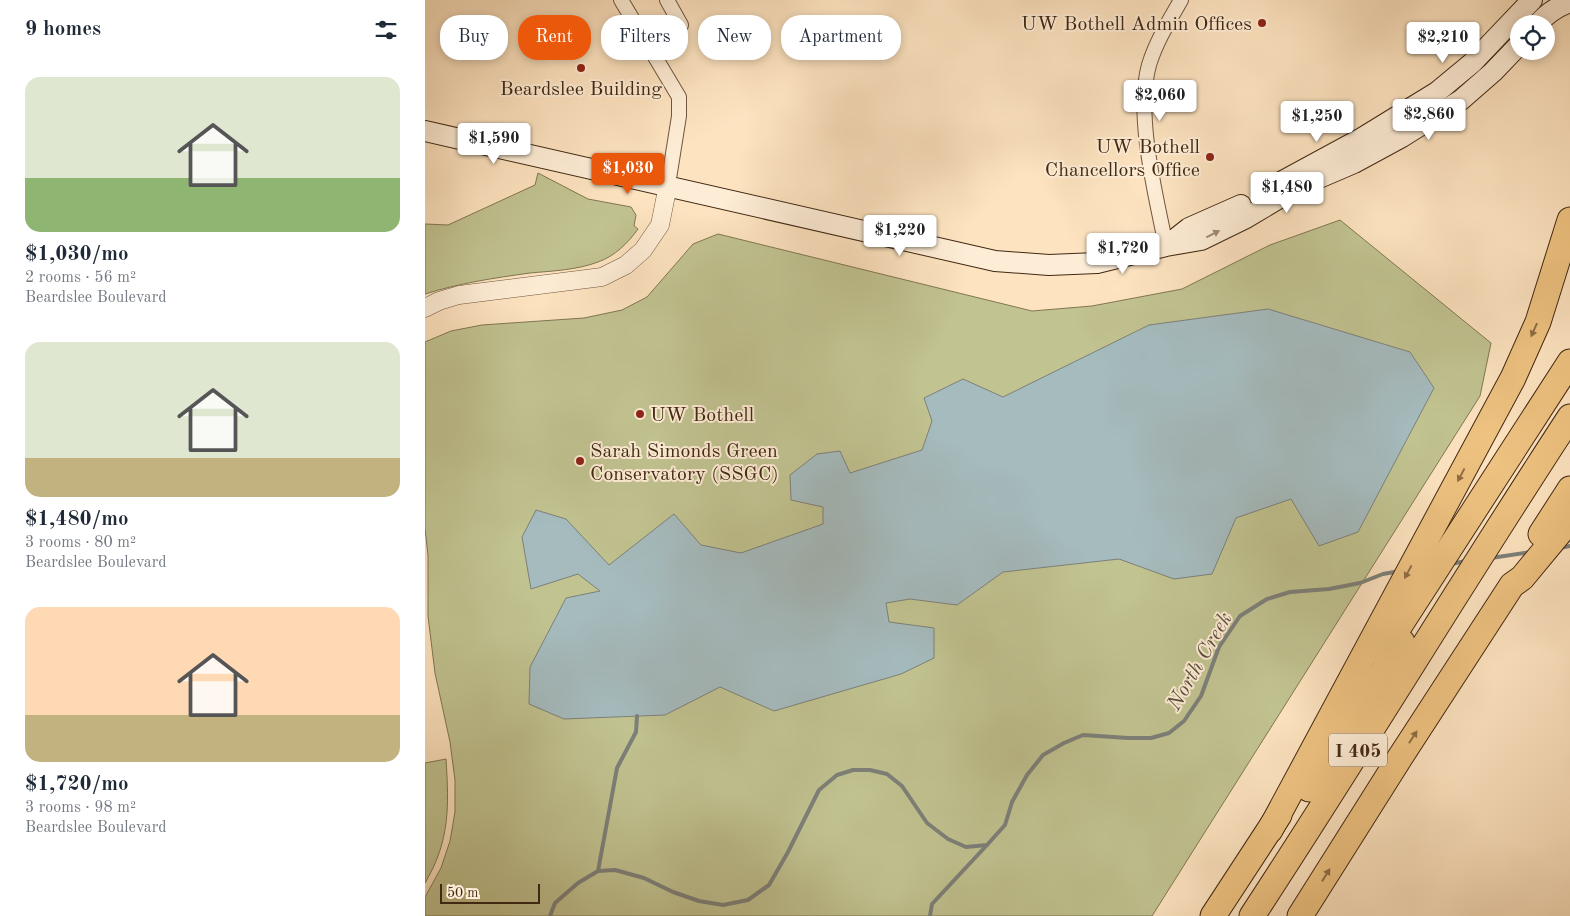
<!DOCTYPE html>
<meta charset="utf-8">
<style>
body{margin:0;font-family:"Old Standard TT",serif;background:#f6f6f7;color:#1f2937;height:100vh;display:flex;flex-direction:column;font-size:19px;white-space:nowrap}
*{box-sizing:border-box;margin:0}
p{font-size:16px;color:#747a83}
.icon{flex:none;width:28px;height:28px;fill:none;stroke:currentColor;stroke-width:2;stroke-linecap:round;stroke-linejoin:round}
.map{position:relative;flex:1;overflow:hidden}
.drawer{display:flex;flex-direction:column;background:#fff;width:425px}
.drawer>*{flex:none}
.banner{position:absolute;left:15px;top:15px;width:475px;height:45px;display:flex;gap:10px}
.fabs{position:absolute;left:1085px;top:15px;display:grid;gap:10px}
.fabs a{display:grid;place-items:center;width:45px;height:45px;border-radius:50%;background:#fff;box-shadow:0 2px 8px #0003;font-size:25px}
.scale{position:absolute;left:15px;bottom:12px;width:100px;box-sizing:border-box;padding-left:5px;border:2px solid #412813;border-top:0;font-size:14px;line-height:18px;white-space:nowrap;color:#412813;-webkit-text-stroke:4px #feedd6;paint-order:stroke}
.price{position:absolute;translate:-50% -42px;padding:0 11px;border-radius:5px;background:#fff;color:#222;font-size:16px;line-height:32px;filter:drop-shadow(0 1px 2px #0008)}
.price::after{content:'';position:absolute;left:50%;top:30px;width:15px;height:11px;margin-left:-8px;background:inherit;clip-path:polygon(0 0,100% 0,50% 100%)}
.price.selected{background:#ea580c;color:#fff}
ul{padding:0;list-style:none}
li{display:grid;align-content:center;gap:10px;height:265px;padding:0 25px}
li span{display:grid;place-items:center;height:155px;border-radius:15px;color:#555}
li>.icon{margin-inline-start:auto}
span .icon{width:90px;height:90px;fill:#fffc;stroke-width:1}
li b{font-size:21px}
h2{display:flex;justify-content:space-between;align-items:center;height:60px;padding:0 25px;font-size:21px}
.pill{padding:0 18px;border-radius:20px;background:#fff;box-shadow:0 2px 8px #0003;font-size:18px;line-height:45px}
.pill.selected{background:#ea580c;color:#fff}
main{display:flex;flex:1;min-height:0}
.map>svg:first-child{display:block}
.green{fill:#c1c391;stroke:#817652}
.water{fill:#a5bbbe;stroke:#7d807a}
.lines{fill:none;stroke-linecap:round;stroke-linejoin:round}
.stream{stroke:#7d807a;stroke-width:4}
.minor-casing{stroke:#70573e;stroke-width:16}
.tertiary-casing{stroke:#70573e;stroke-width:19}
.secondary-casing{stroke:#412813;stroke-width:22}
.motorway-casing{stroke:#412813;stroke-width:27}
.minor{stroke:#feedd6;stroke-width:14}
.tertiary{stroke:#feedd6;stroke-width:18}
.secondary{stroke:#feedd6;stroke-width:20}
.motorway{stroke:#eec280;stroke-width:25}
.oneway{fill:#a08a74}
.oneway2{fill:#8f6d44}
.poi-dot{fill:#8f2418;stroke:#feedd6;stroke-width:2}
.labels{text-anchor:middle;stroke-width:4;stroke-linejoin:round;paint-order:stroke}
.shield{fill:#feedd6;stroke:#7a634e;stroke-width:1}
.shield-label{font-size:19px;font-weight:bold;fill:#412813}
.poi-label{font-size:20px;fill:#412813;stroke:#feedd6;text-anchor:end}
.water-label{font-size:21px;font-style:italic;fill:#5a4d3e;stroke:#feedd6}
</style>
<main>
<section class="drawer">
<h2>9 homes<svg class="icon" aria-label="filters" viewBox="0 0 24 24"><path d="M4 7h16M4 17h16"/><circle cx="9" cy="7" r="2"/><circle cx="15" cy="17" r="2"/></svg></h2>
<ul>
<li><span style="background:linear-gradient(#dfe7d0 65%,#8fb573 0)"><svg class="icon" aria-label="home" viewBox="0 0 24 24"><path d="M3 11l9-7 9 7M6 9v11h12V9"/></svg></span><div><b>$1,030/mo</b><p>2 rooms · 56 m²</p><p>Beardslee Boulevard</p></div></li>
<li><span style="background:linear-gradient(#dfe7d0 75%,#c2b280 0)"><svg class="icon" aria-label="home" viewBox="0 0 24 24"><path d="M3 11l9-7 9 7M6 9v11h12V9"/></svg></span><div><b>$1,480/mo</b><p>3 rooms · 80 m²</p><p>Beardslee Boulevard</p></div></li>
<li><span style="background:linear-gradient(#ffd9b3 70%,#c2b280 0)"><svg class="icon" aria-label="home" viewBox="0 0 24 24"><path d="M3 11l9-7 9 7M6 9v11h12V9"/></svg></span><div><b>$1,720/mo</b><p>3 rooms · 98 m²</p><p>Beardslee Boulevard</p></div></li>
</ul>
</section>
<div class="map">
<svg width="1145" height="916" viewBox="0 0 1145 916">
<rect width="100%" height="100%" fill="#fde3c0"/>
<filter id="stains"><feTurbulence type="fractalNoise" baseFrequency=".004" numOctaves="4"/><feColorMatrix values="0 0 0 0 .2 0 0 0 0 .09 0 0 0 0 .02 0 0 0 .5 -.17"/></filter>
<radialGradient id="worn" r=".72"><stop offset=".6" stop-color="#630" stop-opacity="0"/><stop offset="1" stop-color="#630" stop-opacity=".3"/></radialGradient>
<!-- green -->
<g class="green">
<path d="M113 173 163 199 206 207 211 215 209 226 213 229C203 243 190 256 173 262 152 270 127 271 105 273 69 278 35 283 0 294V224L23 225 110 185Z"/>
<path d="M915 220 1066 343 1055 396 727 916H0V897L16 868 25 841 30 812V780L25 742 10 673 3 616V555L0 528V342L26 331 57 325 159 318 197 310 222 297 268 244 293 234 607 311 667 306 757 289 845 245Z"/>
<path d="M21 759C24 806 25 841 0 883V763Z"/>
</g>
<!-- water -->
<path class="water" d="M843 309 985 352 1009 388 933 532 894 546 866 499 811 518 787 574 749 579 694 559 578 572 532 605 485 599 461 603 464 622 509 628V658L476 674 349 711 295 687 240 715 139 719 104 704 105 667 141 598 175 591 153 574 106 589 97 537 111 510 141 519 184 565 249 514 276 545 316 553 398 524V507L366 500 365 475 392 454 415 451 425 473 497 450 507 421 499 398 538 379 578 397 724 325Z"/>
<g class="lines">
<!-- stream -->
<g class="stream">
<path d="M1135 548 1145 546"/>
<path d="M1066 558 1106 552"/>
<path d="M1026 564 1041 561"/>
<path d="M173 871 192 768 211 732 212 716"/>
<path d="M125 916 130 903 153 883 173 871 190 870 219 878 248 892 274 901 298 905 323 900 344 885 363 852 394 790 412 775 428 770H445L462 774 477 786 502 823 523 839 541 847 562 845 580 825 587 802 602 775 618 755 639 743 658 735 703 738H726L744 733 759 721 776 696 794 647 815 616 842 599 865 592 904 589 935 583 958 574 975 571"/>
<path d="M505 916 507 904 562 845"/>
</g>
<!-- minor casing -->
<g class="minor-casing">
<g id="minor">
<path d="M196 0 254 97V116L243 185"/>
<path d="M242 0 256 25"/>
<path d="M741 246C731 196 710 115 724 65 731 42 744 21 756 0"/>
</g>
</g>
<!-- tertiary casing -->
<g class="tertiary-casing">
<path id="tertiary" d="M0 308 14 301 34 295 177 277 201 265 218 250 235 225 243 185"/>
</g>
<!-- secondary casing -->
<g class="secondary-casing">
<g id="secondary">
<path d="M1113 24C1122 13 1131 7 1145 2"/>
<path d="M0 131 570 261 624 265 672 263 741 246 776 240 821 218 873 187 929 163 977 137 1036 100 1068 72 1094 45"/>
<path d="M854 183 937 138 1012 92 1047 63 1107 0"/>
<path d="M745 243 764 228 816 205"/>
</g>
</g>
<!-- motorway casing -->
<g class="motorway-casing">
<g id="motorway">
<path d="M1116 534 1145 489"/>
<path d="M957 653 1145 362"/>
<path d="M884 789 977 642"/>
<path d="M845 830 1088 378 1113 322 1145 220"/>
<path d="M788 916 854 815"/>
<path d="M827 916C935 751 1037 582 1145 417"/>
<path d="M875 916 974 759 1087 585 1097 578 1145 520"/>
</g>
</g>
<!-- minor -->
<use href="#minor" class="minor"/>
<!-- tertiary -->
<use href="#tertiary" class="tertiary"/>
<!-- secondary -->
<use href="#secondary" class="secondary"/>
<!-- motorway -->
<use href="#motorway" class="motorway"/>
</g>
<!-- one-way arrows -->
<defs><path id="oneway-solid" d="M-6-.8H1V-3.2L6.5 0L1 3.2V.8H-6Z" transform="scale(1.25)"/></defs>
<use class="oneway" href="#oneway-solid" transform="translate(788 234) rotate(-27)"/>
<g class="oneway2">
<use href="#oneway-solid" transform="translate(1109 330) rotate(114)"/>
<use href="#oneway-solid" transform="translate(1036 475) rotate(118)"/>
<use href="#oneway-solid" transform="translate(983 572) rotate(118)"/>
<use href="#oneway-solid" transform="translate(988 737) rotate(-57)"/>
<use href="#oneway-solid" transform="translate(901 875) rotate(-58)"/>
</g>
<!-- markers -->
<g class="poi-dot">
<circle cx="837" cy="23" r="5"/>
<circle cx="156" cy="68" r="5"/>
<circle cx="785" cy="157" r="5"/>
<circle cx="215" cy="414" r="5"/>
<circle cx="155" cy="461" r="5"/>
</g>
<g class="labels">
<!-- shield labels -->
<rect class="shield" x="904" y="733.5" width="58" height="33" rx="4"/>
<g class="shield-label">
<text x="933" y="757">I 405</text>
</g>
<!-- poi labels -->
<g class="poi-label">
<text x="827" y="30">UW Bothell Admin Offices</text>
<text x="156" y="95" text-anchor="middle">Beardslee Building</text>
<text x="775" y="153">UW Bothell<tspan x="775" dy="23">Chancellors Office</tspan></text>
<text x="225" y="421" text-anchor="start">UW Bothell</text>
<text x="165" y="457" text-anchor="start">Sarah Simonds Green<tspan x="165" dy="23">Conservatory (SSGC)</tspan></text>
</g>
<!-- water labels -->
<g class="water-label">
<text transform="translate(774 661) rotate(-60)" y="7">North Creek</text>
</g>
</g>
<rect width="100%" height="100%" filter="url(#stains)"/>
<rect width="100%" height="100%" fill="url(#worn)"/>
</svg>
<div class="fabs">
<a><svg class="icon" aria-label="locate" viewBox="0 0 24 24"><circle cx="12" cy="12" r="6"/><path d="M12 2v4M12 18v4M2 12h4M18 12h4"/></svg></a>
</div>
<div class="scale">50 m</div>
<b class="price" style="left:1018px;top:64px">$2,210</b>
<b class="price" style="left:735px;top:122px">$2,060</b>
<b class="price" style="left:1004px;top:141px">$2,860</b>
<b class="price" style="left:892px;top:143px">$1,250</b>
<b class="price" style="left:69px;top:165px">$1,590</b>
<b class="price selected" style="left:203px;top:195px">$1,030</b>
<b class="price" style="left:862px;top:214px">$1,480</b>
<b class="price" style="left:475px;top:257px">$1,220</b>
<b class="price" style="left:698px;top:275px">$1,720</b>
<div class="banner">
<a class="pill">Buy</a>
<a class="pill selected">Rent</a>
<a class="pill">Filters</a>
<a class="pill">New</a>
<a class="pill">Apartment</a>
</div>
</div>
</main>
